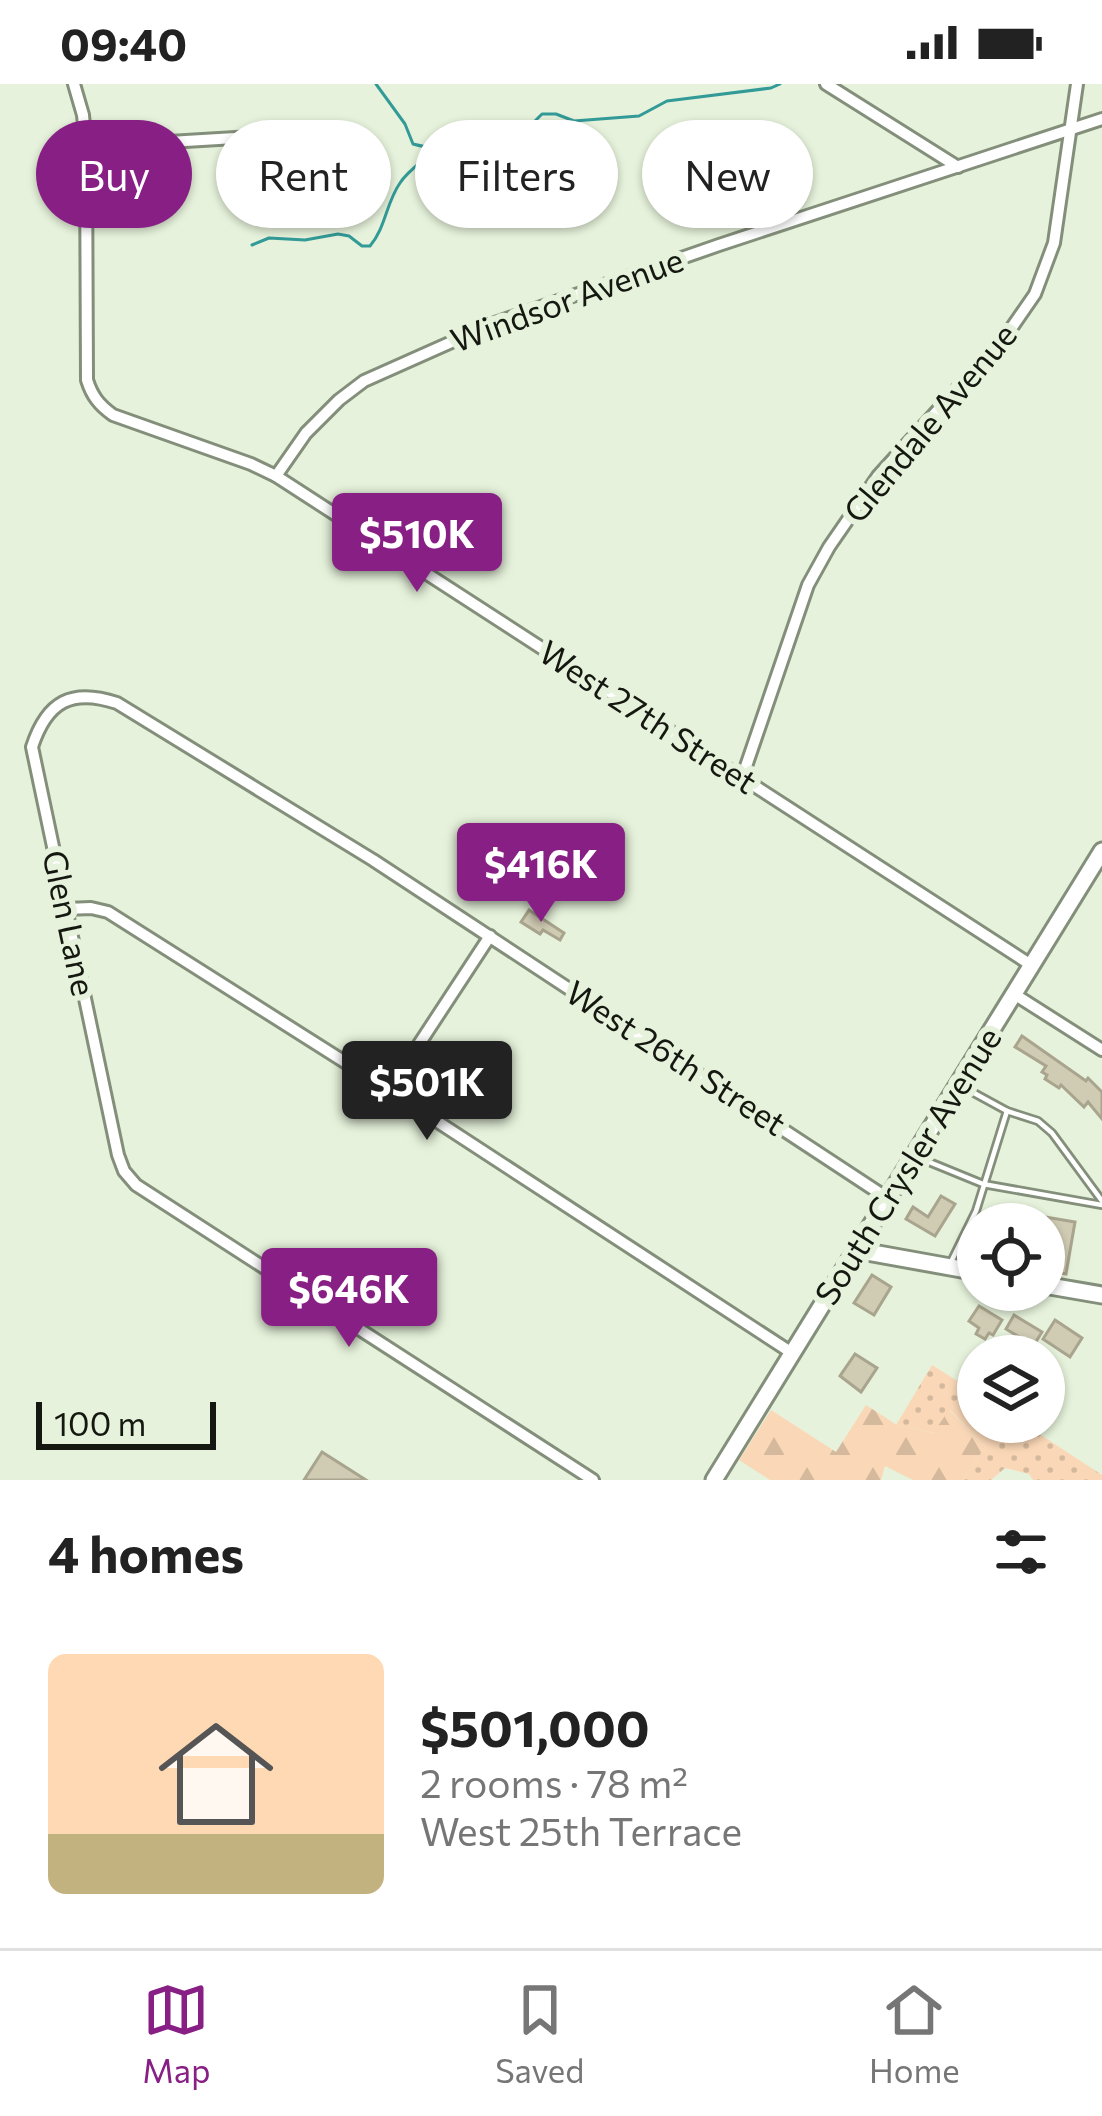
<!DOCTYPE html>
<meta charset="utf-8">
<style>
body{margin:0;font-family:Commissioner,sans-serif;background:#f6f6f6;color:#222;height:100vh;display:flex;flex-direction:column;font-size:45px;white-space:nowrap}
*{box-sizing:border-box;margin:0}
p{font-size:39px;color:#767676}
.icon{flex:none;width:66px;height:66px;fill:none;stroke:currentColor;stroke-width:2;stroke-linecap:round;stroke-linejoin:round}
.map{position:relative;height:1396px;overflow:hidden}
.details{display:flex;flex-direction:column;background:#fff;flex:1}
.details>*{flex:none}
.hud{position:absolute;left:36px;top:36px;width:1032px;height:108px;display:flex;gap:24px}
.buttons{position:absolute;left:957px;top:1119px;display:grid;gap:24px}
.buttons a{display:grid;place-items:center;width:108px;height:108px;border-radius:50%;background:#fff;box-shadow:0 3px 9px #0004;font-size:60px}
.scale{position:absolute;left:36px;bottom:30px;width:180px;box-sizing:border-box;padding-left:12px;border:6px solid #141810;border-top:0;font-size:33px;line-height:42px;white-space:nowrap;color:#141810;-webkit-text-stroke:9px #e6f2db;paint-order:stroke}
.price{position:absolute;translate:-50% -102px;padding:0 27px;border-radius:12px;background:#881f85;color:#fff;font-size:39px;line-height:78px;filter:drop-shadow(0 3px 6px #0008)}
.price::after{content:'';position:absolute;left:50%;top:72px;width:36px;height:27px;margin-left:-18px;background:inherit;clip-path:polygon(0 0,100% 0,50% 100%)}
.price.current{background:#222;color:#fff}
ul{padding:0;list-style:none}
li{display:flex;align-items:center;gap:36px;height:300px;padding:0 48px}
li+li{border-top:3px solid #e0e0e0}
li span{display:grid;place-items:center;flex:none;width:336px;height:240px;border-radius:18px;color:#555}
li>.icon{margin-inline-start:auto}
span .icon{width:144px;height:144px;fill:#fffc;stroke-width:1}
li b{font-size:51px}
h2{display:flex;justify-content:space-between;align-items:center;height:144px;padding:0 48px;font-size:51px}
.pill{padding:0 42px;border-radius:54px;background:#fff;box-shadow:0 3px 9px #0004;font-size:42px;line-height:108px}
.pill.current{background:#881f85;color:#fff}
.status{display:flex;justify-content:space-between;align-items:center;height:84px;padding:0 60px;background:#fff;direction:ltr}
.status svg{height:33px;fill:currentColor}
.tab-bar{display:flex;justify-content:space-around;align-items:center;height:168px;border-top:3px solid #e0e0e0;background:#fff;font-size:33px;color:#767676}
.tab-bar a{display:grid;justify-items:center;gap:6px}
.tab-bar .current{color:#881f85}
.map>svg:first-child{display:block}
.grass{fill:url(#grass-dots)}
.forest{fill:url(#forest-firs)}
.lines{fill:none;stroke-linecap:round;stroke-linejoin:round}
.stream{stroke:#329a97;stroke-width:3}
.building{fill:#d0cbb3;stroke:#a8a48d;stroke-width:3}
.lane-casing{stroke:#848f7b;stroke-width:10}
.street-casing{stroke:#848f7b;stroke-width:16}
.secondary-casing{stroke:#848f7b;stroke-width:21}
.lane{stroke:#fff;stroke-width:4.5}
.street{stroke:#fff;stroke-width:10}
.secondary{stroke:#fff;stroke-width:15}
.labels{text-anchor:middle;stroke-width:12;stroke-linejoin:round;paint-order:stroke}
.street-label{font-size:33px;fill:#141810;stroke:#e6f2db}
</style>
<div class="status"><b>09:40</b><svg viewBox="0 0 49 12"><path d="M0 12V9h3v3zM5 12V6h3v6zM10 12V3h3v9zM15 12V0h3v12zM26 1h20v11H26zM47 4h2v5h-2z"/></svg></div>
<div class="map">
<svg width="1102" height="1396" viewBox="0 0 1102 1396">
<defs>
<pattern id="grass-dots" width="8" height="8" patternUnits="userSpaceOnUse" patternTransform="scale(3)"><rect width="8" height="8" fill="#fad8b7"/><path d="M2 2h.1M6 6h.1" fill="none" stroke="#d5b99c" stroke-width="1.8" stroke-linecap="round"/></pattern>
<pattern id="forest-firs" width="22" height="20" patternUnits="userSpaceOnUse" patternTransform="scale(3)"><rect width="22" height="20" fill="#fad8b7"/><path d="M5 1l3.5 6h-7zM16 11l3.5 6h-7z" fill="#d5b99c"/></pattern>
</defs>
<rect width="100%" height="100%" fill="#e6f2db"/>
<!-- grass -->
<path class="grass" d="M932 1281 978 1310V1338H1021L1102 1391V1396H1033L1029 1390 1005 1384 991 1396H963L985 1363 950 1326 934 1349 896 1341Z"/>
<!-- forest -->
<path class="forest" d="M866 1321 897 1341 933 1349 949 1326 985 1363 963 1396H913L885 1382 881 1396H770L739 1376 771 1326 836 1368Z"/>
<g class="lines">
<!-- stream -->
<g class="stream">
<path d="M376 0 405 40 413 60C427 64 452 67 466 60 476 55 482 45 491 39L526 46 542 30H556L574 37 639 32 667 17 771 4 780 0"/>
<path d="M252 161 269 154 305 156 338 150 349 152 362 162H370C386 143 386 119 400 99 408 86 425 76 436 65"/>
</g>
</g>
<!-- building -->
<g class="building">
<path d="M529 826 564 849 560 856 543 846 540 850 521 838Z"/>
<path d="M1022 952 1086 997 1088 994 1102 1008V1035L1088 1018 1084 1023 1061 1001 1059 1004 1045 995 1047 991 1042 988 1046 982 1015 963Z"/>
<path d="M941 1112 955 1120 935 1152 906 1135 913 1123 928 1133Z"/>
<path d="M993 1124 1075 1138 1066 1190 1044 1186V1140H990Z"/>
<path d="M872 1191 891 1203 874 1231 854 1219Z"/>
<path d="M979 1222 1002 1236 993 1251 989 1249 985 1255 976 1250 979 1244 969 1237Z"/>
<path d="M1014 1231 1042 1248 1027 1272H1014L1024 1256 1006 1245Z"/>
<path d="M1055 1236 1082 1254 1070 1273 1043 1255Z"/>
<path d="M855 1270 877 1284 861 1308 840 1292Z"/>
<path d="M322 1368 366 1396H304Z"/>
</g>
<g class="lines">
<!-- lane casing -->
<g class="lane-casing">
<g id="lane">
<path d="M963 1003 1007 1027 1038 1037 1052 1049 1102 1117"/>
<path d="M917 1073 983 1100 1102 1121"/>
<path d="M951 1178 976 1127 1007 1027"/>
</g>
</g>
<!-- street casing -->
<g class="street-casing">
<g id="street">
<path d="M74 0 83 31 86 63 87 296C92 312 99 321 113 331L251 380 276 392 1031 881"/>
<path d="M826 0 958 83"/>
<path d="M86 63 268 52"/>
<path d="M276 392 306 349 339 316 364 297 492 240 719 161 1102 35"/>
<path d="M742 694 808 501 829 463 878 392 1008 249 1035 210 1054 159 1077 0"/>
<path d="M66 825 91 824 108 828 389 1006 792 1269"/>
<path d="M1014 910 1102 966"/>
<path d="M389 1006 490 852"/>
<path d="M593 1396 136 1101 124 1087 118 1071 32 663C47 617 72 604 117 619L373 776 887 1114"/>
</g>
</g>
<!-- secondary casing -->
<g class="secondary-casing">
<g id="secondary">
<path d="M856 1166 978 1188"/>
<path d="M1044 1201 1102 1211"/>
<path d="M714 1396 1102 767"/>
</g>
</g>
<!-- lane -->
<use href="#lane" class="lane"/>
<!-- street -->
<use href="#street" class="street"/>
<!-- secondary -->
<use href="#secondary" class="secondary"/>
</g>
<g class="labels">
<!-- street labels -->
<g class="street-label">
<text transform="translate(567 216) rotate(-20)" y="12">Windsor Avenue</text>
<text transform="translate(930 339) rotate(-50)" y="12">Glendale Avenue</text>
<text transform="translate(648 633) rotate(33)" y="12">West 27th Street</text>
<text transform="translate(69 839) rotate(78)" y="12">Glen Lane</text>
<text transform="translate(676 974) rotate(33)" y="12">West 26th Street</text>
<text transform="translate(908 1082) rotate(-58)" y="12">South Crysler Avenue</text>
</g>
</g>
</svg>
<div class="buttons">
<a><svg class="icon" aria-label="locate" viewBox="0 0 24 24"><circle cx="12" cy="12" r="6"/><path d="M12 2v4M12 18v4M2 12h4M18 12h4"/></svg></a>
<a><svg class="icon" aria-label="layers" viewBox="0 0 24 24"><path d="M12 4l9 5-9 5-9-5zM3 14l9 5 9-5"/></svg></a>
</div>
<div class="scale">100 m</div>
<b class="price" style="left:417px;top:511px">$510K</b>
<b class="price" style="left:541px;top:841px">$416K</b>
<b class="price current" style="left:427px;top:1059px">$501K</b>
<b class="price" style="left:349px;top:1266px">$646K</b>
<div class="hud">
<a class="pill current">Buy</a>
<a class="pill">Rent</a>
<a class="pill">Filters</a>
<a class="pill">New</a>
</div>
</div>
<section class="details">
<h2>4 homes<svg class="icon" aria-label="filters" viewBox="0 0 24 24"><path d="M4 7h16M4 17h16"/><circle cx="9" cy="7" r="2"/><circle cx="15" cy="17" r="2"/></svg></h2>
<ul>
<li><span style="background:linear-gradient(#ffd9b3 75%,#c2b280 0)"><svg class="icon" aria-label="home" viewBox="0 0 24 24"><path d="M3 11l9-7 9 7M6 9v11h12V9"/></svg></span><div><b>$501,000</b><p>2 rooms · 78 m²</p><p>West 25th Terrace</p></div></li>
</ul>
</section>
<nav class="tab-bar">
<a class="current"><svg class="icon" aria-label="map" viewBox="0 0 24 24"><path d="M3 6l6-2 6 2 6-2v14l-6 2-6-2-6 2zM9 4v14M15 6v14"/></svg>Map</a>
<a><svg class="icon" aria-label="saved" viewBox="0 0 24 24"><path d="M7 4h10v16l-5-4-5 4z"/></svg>Saved</a>
<a><svg class="icon" aria-label="home" viewBox="0 0 24 24"><path d="M3 11l9-7 9 7M6 9v11h12V9"/></svg>Home</a>
</nav>
